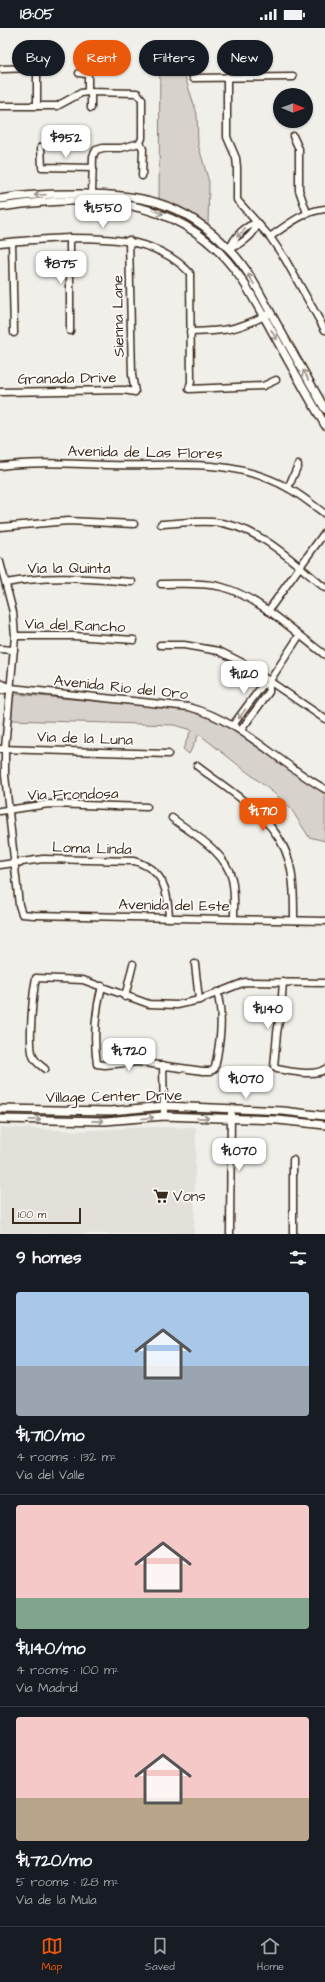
<!DOCTYPE html>
<meta charset="utf-8">
<style>
body{margin:0;font-family:"Architects Daughter",sans-serif;background:#20242c;color:#f1f3f6;height:100vh;display:flex;flex-direction:column;font-size:15px;white-space:nowrap}
*{box-sizing:border-box;margin:0}
p{font-size:13px;color:#9ea1a6}
.icon{flex:none;width:22px;height:22px;fill:none;stroke:currentColor;stroke-width:2;stroke-linecap:round;stroke-linejoin:round}
.map{position:relative;height:1206px;overflow:hidden}
.sheet{display:flex;flex-direction:column;background:#171b24;flex:1}
.sheet>*{flex:none}
.banner{position:absolute;left:12px;top:12px;width:301px;height:36px;display:flex;gap:8px}
.needle{width:26px;rotate:91deg}
.tools{position:absolute;left:273px;top:60px;display:grid;gap:8px}
.tools a{display:grid;place-items:center;width:40px;height:40px;border-radius:50%;background:#171b24;box-shadow:0 1px 3px #0004;font-size:20px}
.scale{position:absolute;left:12px;bottom:10px;width:69px;box-sizing:border-box;padding-left:4px;border:2px solid #3b2a1e;border-top:0;font-size:11px;line-height:14px;white-space:nowrap;color:#3b2a1e;-webkit-text-stroke:3px #fdfcf7;paint-order:stroke}
.price{position:absolute;translate:-50% -34px;padding:0 9px;border-radius:8px;background:#fff;color:#222;font-size:13px;line-height:26px;filter:drop-shadow(0 1px 2px #0008)}
.price::after{content:'';position:absolute;left:50%;top:24px;width:12px;height:9px;margin-left:-6px;background:inherit;clip-path:polygon(0 0,100% 0,50% 100%)}
.price.current{background:#ea580c;color:#fff}
ul{padding:0;list-style:none}
li{display:grid;align-content:center;gap:8px;height:212px;padding:0 16px}
li+li{border-top:1px solid #363941}
li span{display:grid;place-items:center;height:124px;border-radius:4px;color:#555}
li>.icon{margin-inline-start:auto}
span .icon{width:72px;height:72px;fill:#fffc;stroke-width:1}
li b{font-size:17px}
h2{display:flex;justify-content:space-between;align-items:center;height:48px;padding:0 16px;font-size:17px}
.tag{padding:0 14px;border-radius:18px;background:#171b24;box-shadow:0 1px 3px #0004;font-size:14px;line-height:36px}
.tag.current{background:#ea580c;color:#fff}
.status{display:flex;justify-content:space-between;align-items:center;height:28px;padding:0 20px;background:#171b24;direction:ltr}
.status svg{height:11px;fill:currentColor}
.dock{display:flex;justify-content:space-around;align-items:center;height:56px;border-top:1px solid #363941;background:#171b24;font-size:11px;color:#9ea1a6}
.dock a{display:grid;justify-items:center;gap:2px}
.dock .current{color:#ea580c}
.map>svg:first-child{display:block}
.built{fill:#e3e0da}
.green{fill:#d7d2cc;stroke:#897e75}
.lines{fill:none;stroke-linecap:round;stroke-linejoin:round}
.minor-casing{stroke:#3b2a1e;stroke-width:9}
.major-casing{stroke:#3b2a1e;stroke-width:10}
.minor{stroke:#fdfcf7;stroke-width:6}
.major{stroke:#fdfcf7;stroke-width:7}
.oneway{stroke:#9c938a}
.labels{text-anchor:middle;stroke-width:3.5;stroke-linejoin:round;paint-order:stroke}
.street-label{font-size:15px;fill:#3b2a1e;stroke:#fdfcf7}
.poi-label{font-size:15px;fill:#3b2a1e;stroke:#fdfcf7;text-anchor:start}
</style>
<div class="status"><b>18:05</b><svg viewBox="0 0 49 12"><path d="M0 12V9h3v3zM5 12V6h3v6zM10 12V3h3v9zM15 12V0h3v12zM26 1h20v11H26zM47 4h2v5h-2z"/></svg></div>
<div class="map">
<svg width="325" height="1206" viewBox="0 0 325 1206">
<rect width="100%" height="100%" fill="#f1efea"/>
<filter id="ink" filterUnits="userSpaceOnUse"><feTurbulence type="fractalNoise" baseFrequency=".025" numOctaves="2"/><feDisplacementMap in="SourceGraphic" scale="8" xChannelSelector="R" yChannelSelector="G"/><feConvolveMatrix kernelMatrix="1 2 1 2 8 2 1 2 1" color-interpolation-filters="sRGB"/></filter>
<g filter="url(#ink)">
<!-- built -->
<path class="built" d="M0 1099 77 1103 149 1099 196 1100 194 1206H0Z"/>
<!-- green -->
<g class="green">
<path d="M178 27 197 86 198 116 209 154 208 198 159 172 160 28Z"/>
<path d="M15 666 184 681 200 685 230 700 325 766V813L309 809 291 781 280 770 199 706 189 726 183 721 191 702 174 697 11 692 13 670Z"/>
</g>
<g class="lines">
<!-- minor casing -->
<g class="minor-casing">
<g id="minor">
<path d="M2 41 33 40 37 45V78"/>
<path d="M79 45 86 46 88 48V64"/>
<path d="M227 49V109L236 130 237 139V172L270 209 285 231 325 302"/>
<path d="M193 50 293 49"/>
<path d="M0 78H57L81 65 88 64 137 65 142 71V110L140 115 143 121 142 148"/>
<path d="M91 80V65"/>
<path d="M293 108 299 121V162L307 185"/>
<path d="M41 119 42 139 93 140"/>
<path d="M92 166 93 128 96 122 103 120H121L140 115"/>
<path d="M270 209C287 197 304 183 325 181"/>
<path d="M70 210V303"/>
<path d="M12 214 14 305"/>
<path d="M0 215C24 212 47 211 70 210 114 210 158 211 190 245L191 354 189 361 263 358 276 352"/>
<path d="M230 221C234 209 245 197 258 195"/>
<path d="M230 221C241 216 254 207 258 195"/>
<path d="M190 304C226 303 238 302 270 285"/>
<path d="M0 364 123 362 135 364 132 347 129 212"/>
<path d="M0 438C36 433 73 436 109 437 171 439 230 428 288 460 301 467 313 477 325 486"/>
<path d="M288 460 298 437"/>
<path d="M161 496C178 495 196 493 213 494 258 497 292 533 325 560"/>
<path d="M0 499 68 493 134 496"/>
<path d="M0 534 13 584 15 608 5 720V747L19 877 22 886 34 887 325 893"/>
<path d="M6 555C48 547 90 551 132 554"/>
<path d="M161 556C181 556 202 554 222 559 257 568 296 605 325 627"/>
<path d="M268 583 325 504"/>
<path d="M15 608H74L134 612"/>
<path d="M160 617H184L219 623 243 635 325 691"/>
<path d="M0 621 14 622"/>
<path d="M0 655 11 660 189 679C242 693 278 735 325 761"/>
<path d="M0 663 11 660"/>
<path d="M233 697 262 658 269 654 299 608"/>
<path d="M241 702 269 664V654"/>
<path d="M0 721 168 726"/>
<path d="M197 738C230 764 277 789 289 833 294 852 294 871 294 891"/>
<path d="M0 783 49 776 147 779"/>
<path d="M172 790C193 806 225 823 232 851 235 864 234 878 234 891"/>
<path d="M0 837 43 831 134 833C164 842 168 862 169 890"/>
<path d="M195 936 199 972"/>
<path d="M283 954 281 981 277 1005 274 1039 277 1041C290 1043 314 1049 325 1041"/>
<path d="M102 958C95 984 93 1008 97 1036L105 1037 137 1034 203 1043H211L215 1040C220 1014 224 989 217 964"/>
<path d="M125 969 133 936"/>
<path d="M163 1037 164 1088"/>
<path d="M45 1041C40 1037 35 1034 33 1028 28 1016 33 964 36 950L83 952 149 976 177 977 199 972 245 954 325 955"/>
<path d="M293 1132V1206"/>
<path d="M230 1206 231 1081"/>
</g>
</g>
<!-- major casing -->
<g class="major-casing">
<g id="major">
<path d="M0 171C24 167 48 166 72 166 136 165 183 172 229 221 248 240 260 266 273 289 290 320 308 351 325 381"/>
<path d="M0 179C88 166 180 166 237 245 249 260 257 278 267 294 286 329 305 363 325 397"/>
<path d="M0 1081 111 1083 164 1078 283 1083 325 1088"/>
<path d="M0 1091 105 1093 164 1088 278 1092 325 1097"/>
</g>
</g>
<!-- minor -->
<use href="#minor" class="minor"/>
<!-- major -->
<use href="#major" class="major"/>
</g>
<!-- one-way arrows -->
<defs><path id="oneway-shaft" d="M-6 0H5M1.5-3L5.5 0L1.5 3" fill="none" stroke-width="1.6" stroke-linecap="round" stroke-linejoin="round"/></defs>
<g class="oneway">
<use href="#oneway-shaft" transform="translate(40 167) rotate(178)"/>
<use href="#oneway-shaft" transform="translate(158 184) rotate(21)"/>
<use href="#oneway-shaft" transform="translate(241 205) rotate(136)"/>
<use href="#oneway-shaft" transform="translate(251 251) rotate(-121)"/>
<use href="#oneway-shaft" transform="translate(274 307) rotate(61)"/>
<use href="#oneway-shaft" transform="translate(306 347) rotate(-120)"/>
<use href="#oneway-shaft" transform="translate(242 686) rotate(126)"/>
<use href="#oneway-shaft" transform="translate(148 1090) rotate(-5)"/>
<use href="#oneway-shaft" transform="translate(203 1090) rotate(1)"/>
<use href="#oneway-shaft" transform="translate(35 1092) rotate(1)"/>
<use href="#oneway-shaft" transform="translate(98 1093) rotate(1)"/>
</g>
</g>
<!-- icons -->
<defs>
<g id="supermarket-bare" transform="scale(1.2)"><path d="M-6-5.5h2.5l.6 2H6L4.5 2H-2.5L-4.4-4H-6ZM-1.5 3.2a1.3 1.3 0 1 0 .1 0ZM3 3.2a1.3 1.3 0 1 0 .1 0Z" fill="#3b2a1e" stroke="#fdfcf7" stroke-width="2.5" paint-order="stroke"/></g>
</defs>
<g fill-rule="evenodd">
<use href="#supermarket-bare" x="161" y="1168"/>
</g>
<g class="labels">
<!-- street labels -->
<g class="street-label">
<text transform="translate(118 288) rotate(-91)" y="5">Sienna Lane</text>
<text transform="translate(67 350) rotate(-1)" y="5">Granada Drive</text>
<text transform="translate(145 424) rotate(1)" y="5">Avenida de Las Flores</text>
<text x="69" y="545">Via la Quinta</text>
<text transform="translate(75 597) rotate(2)" y="5">Via del Rancho</text>
<text transform="translate(121 659) rotate(6)" y="5">Avenida Rio del Oro</text>
<text transform="translate(85 710) rotate(2)" y="5">Via de la Luna</text>
<text transform="translate(73 766) rotate(-1)" y="5">Via Frondosa</text>
<text transform="translate(92 820) rotate(2)" y="5">Loma Linda</text>
<text transform="translate(174 877) rotate(1)" y="5">Avenida del Este</text>
<text transform="translate(114 1068) rotate(-1)" y="5">Village Center Drive</text>
</g>
<!-- poi labels -->
<g class="poi-label">
<text x="173" y="1173">Vons</text>
</g>
</g>
</svg>
<div class="tools">
<a><svg class="needle" viewBox="-14 -14 28 28"><path d="M0-13l5 13h-10z" fill="#e53935"/><path d="M0 13l5-13h-10z" fill="#9ea1a6"/></svg></a>
</div>
<div class="scale">100 m</div>
<b class="price" style="left:66px;top:131px">$952</b>
<b class="price" style="left:103px;top:201px">$1,550</b>
<b class="price" style="left:61px;top:257px">$875</b>
<b class="price" style="left:244px;top:667px">$1,120</b>
<b class="price current" style="left:263px;top:804px">$1,710</b>
<b class="price" style="left:268px;top:1002px">$1,140</b>
<b class="price" style="left:129px;top:1044px">$1,720</b>
<b class="price" style="left:246px;top:1072px">$1,070</b>
<b class="price" style="left:239px;top:1144px">$1,070</b>
<div class="banner">
<a class="tag">Buy</a>
<a class="tag current">Rent</a>
<a class="tag">Filters</a>
<a class="tag">New</a>
</div>
</div>
<section class="sheet">
<h2>9 homes<svg class="icon" aria-label="filters" viewBox="0 0 24 24"><path d="M4 7h16M4 17h16"/><circle cx="9" cy="7" r="2"/><circle cx="15" cy="17" r="2"/></svg></h2>
<ul>
<li><span style="background:linear-gradient(#a9c7e8 60%,#9aa5b1 0)"><svg class="icon" aria-label="home" viewBox="0 0 24 24"><path d="M3 11l9-7 9 7M6 9v11h12V9"/></svg></span><div><b>$1,710/mo</b><p>4 rooms · 132 m²</p><p>Via del Valle</p></div></li>
<li><span style="background:linear-gradient(#f6c9c9 75%,#7fa58c 0)"><svg class="icon" aria-label="home" viewBox="0 0 24 24"><path d="M3 11l9-7 9 7M6 9v11h12V9"/></svg></span><div><b>$1,140/mo</b><p>4 rooms · 100 m²</p><p>Via Madrid</p></div></li>
<li><span style="background:linear-gradient(#f6c9c9 65%,#b9a48a 0)"><svg class="icon" aria-label="home" viewBox="0 0 24 24"><path d="M3 11l9-7 9 7M6 9v11h12V9"/></svg></span><div><b>$1,720/mo</b><p>5 rooms · 128 m²</p><p>Via de la Mula</p></div></li>
</ul>
</section>
<nav class="dock">
<a class="current"><svg class="icon" aria-label="map" viewBox="0 0 24 24"><path d="M3 6l6-2 6 2 6-2v14l-6 2-6-2-6 2zM9 4v14M15 6v14"/></svg>Map</a>
<a><svg class="icon" aria-label="saved" viewBox="0 0 24 24"><path d="M7 4h10v16l-5-4-5 4z"/></svg>Saved</a>
<a><svg class="icon" aria-label="home" viewBox="0 0 24 24"><path d="M3 11l9-7 9 7M6 9v11h12V9"/></svg>Home</a>
</nav>
